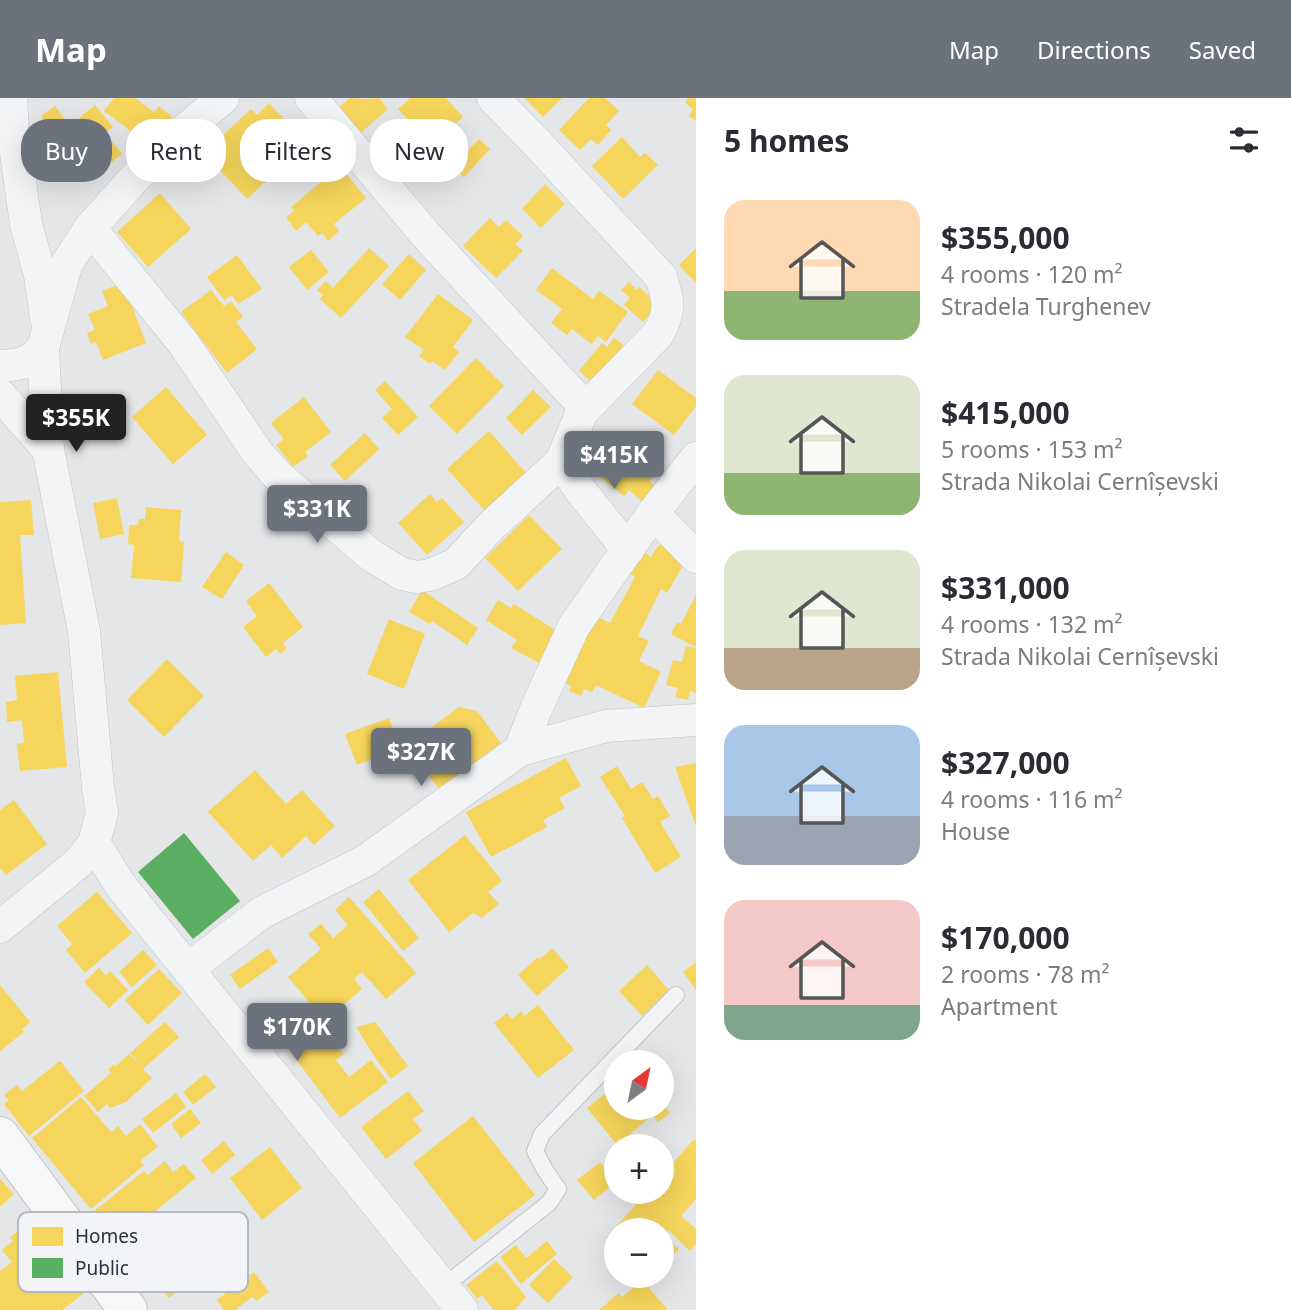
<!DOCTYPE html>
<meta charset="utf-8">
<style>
body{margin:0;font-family:"Noto Sans",sans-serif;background:#f7f7f7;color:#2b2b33;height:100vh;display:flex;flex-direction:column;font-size:26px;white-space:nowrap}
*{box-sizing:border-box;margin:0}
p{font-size:23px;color:#7c7c81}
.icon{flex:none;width:38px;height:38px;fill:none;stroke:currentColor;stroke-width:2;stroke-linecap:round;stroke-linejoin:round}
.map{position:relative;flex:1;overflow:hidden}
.details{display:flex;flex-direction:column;background:#fff;width:595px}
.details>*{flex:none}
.banner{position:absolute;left:21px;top:21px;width:569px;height:63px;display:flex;gap:14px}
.needle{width:46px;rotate:33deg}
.buttons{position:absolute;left:604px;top:952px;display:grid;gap:14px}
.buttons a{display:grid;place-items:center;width:70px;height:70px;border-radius:50%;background:#fff;box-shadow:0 7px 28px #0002;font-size:35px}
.price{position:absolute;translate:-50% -60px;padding:0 16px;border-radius:7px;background:#6c727b;color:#fff;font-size:23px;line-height:46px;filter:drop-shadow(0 2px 4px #0008)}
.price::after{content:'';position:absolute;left:50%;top:42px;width:21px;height:16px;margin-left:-10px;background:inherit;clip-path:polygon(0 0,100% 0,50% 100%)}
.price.current{background:#222;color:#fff}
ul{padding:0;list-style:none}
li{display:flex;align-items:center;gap:21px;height:175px;padding:0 28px}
li span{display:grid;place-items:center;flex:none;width:196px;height:140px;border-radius:21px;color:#555}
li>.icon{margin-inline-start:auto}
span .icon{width:84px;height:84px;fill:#fffc;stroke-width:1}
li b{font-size:30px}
h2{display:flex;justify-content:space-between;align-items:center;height:84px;padding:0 28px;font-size:30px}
.chip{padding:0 24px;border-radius:28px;background:#fff;box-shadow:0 7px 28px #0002;font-size:24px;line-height:63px}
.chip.current{background:#6c727b;color:#fff}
header{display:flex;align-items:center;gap:42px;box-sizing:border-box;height:98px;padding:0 35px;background:#6c727b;color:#fff}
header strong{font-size:33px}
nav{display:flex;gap:38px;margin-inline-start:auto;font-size:24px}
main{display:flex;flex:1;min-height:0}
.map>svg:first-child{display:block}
.homes{fill:#f6d55c}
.public{fill:#5aae61}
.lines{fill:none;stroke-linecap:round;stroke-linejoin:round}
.service-casing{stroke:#c2c4c6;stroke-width:18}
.minor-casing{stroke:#c2c4c6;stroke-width:33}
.secondary-casing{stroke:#c2c4c6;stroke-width:40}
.service{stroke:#f3f4f5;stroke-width:16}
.minor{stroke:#f3f4f5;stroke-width:32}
.secondary{stroke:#f7f7f7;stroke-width:38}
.key{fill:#f2f4f7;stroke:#b6bac0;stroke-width:2}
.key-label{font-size:19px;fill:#2b3341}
</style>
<header>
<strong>Map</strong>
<nav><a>Map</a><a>Directions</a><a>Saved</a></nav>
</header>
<main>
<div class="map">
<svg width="696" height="1212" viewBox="0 0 696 1212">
<rect width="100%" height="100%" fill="#e4e6e8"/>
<!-- homes -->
<g class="homes">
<path d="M114 0H135L154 14 159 8 172 19 151 48 104 13Z"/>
<path d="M350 0 365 1 379 0 388 11 355 40 333 14Z"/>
<path d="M410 0H446L463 19 420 57 401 35 411 25 398 11Z"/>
<path d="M524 0H562L543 19Z"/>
<path d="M589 0H605L619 13 606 27 611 32 598 47 591 41 580 52 559 32Z"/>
<path d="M688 0H696V23L689 18 693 11 685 5Z"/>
<path d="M269 5 294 32 266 58 279 71 247 101 204 55 251 11 257 17Z"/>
<path d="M95 7 113 29 105 35 122 56 92 80 87 73 83 77 78 70 64 82 28 38 46 24 41 18 55 8 67 24 63 28 66 31Z"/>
<path d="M622 39 640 59 645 55 658 67 623 101 592 68Z"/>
<path d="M479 41 490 51 464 79 453 69Z"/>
<path d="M402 48 418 65 396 86 380 69Z"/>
<path d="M340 68 366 100 334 126 339 133 328 143 322 135 318 138 306 124 296 133 286 119 294 113 291 109Z"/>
<path d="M545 86 565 106 541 130 522 111Z"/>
<path d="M160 95 191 131 148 169 117 134Z"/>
<path d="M490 120 499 129 506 122 523 138 515 146 523 153 496 180 463 148Z"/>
<path d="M369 150 389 168 341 220 320 201 323 197 317 192 326 183 333 190Z"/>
<path d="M696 150V185L679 167Z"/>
<path d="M311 152 329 174 307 192 289 169Z"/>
<path d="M409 156 426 172 400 202 382 186Z"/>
<path d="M237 157 262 191 238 206 232 197 224 202 207 179Z"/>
<path d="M552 170 593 201 599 193 628 214 606 244 598 238 592 246 572 231 567 237 551 225 562 211 536 192Z"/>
<path d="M629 184 637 192 639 189 659 207 643 224 624 207 630 200 621 192Z"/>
<path d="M123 185 146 245 103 262 96 244 91 246 87 235 95 232 88 216 108 208 102 193Z"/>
<path d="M211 192 224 208 231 203 243 219 236 224 257 251 227 275 181 214Z"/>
<path d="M438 196 473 222 453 249 459 254 445 272 432 263 430 266 419 258 424 252 405 239Z"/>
<path d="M614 240 626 249 595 287 579 273 602 245 607 249Z"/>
<path d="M476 260 504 288 457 336 429 308Z"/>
<path d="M658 272 696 300V308L674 337 632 306Z"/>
<path d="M385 283 418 319 398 337 382 320 392 311 375 292Z"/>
<path d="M166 289 207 337 173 366 132 319Z"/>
<path d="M533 292 551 309 522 337 506 320Z"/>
<path d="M304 299 331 334 305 354 308 358 293 369 276 347 284 341 271 325Z"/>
<path d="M489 333 526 375 485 413 447 371Z"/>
<path d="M365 335 379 351 345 383 330 367Z"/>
<path d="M620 351 654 378 649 383 656 389 644 405 629 392 624 398 599 378Z"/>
<path d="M430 396 437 404 442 400 464 424 427 457 398 425Z"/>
<path d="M117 400 124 436 100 441 93 405Z"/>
<path d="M31 402 34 437H20L26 525 0 527V404Z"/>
<path d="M146 409 181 412 179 443 184 444 181 484 131 480 134 447 128 446 129 427H138L139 421H145Z"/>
<path d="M529 417 562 451 518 493 485 460Z"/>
<path d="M670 445 687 461 667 495 661 491 638 538 649 543 639 563 661 574 644 610 596 587 592 594 584 591 581 598 569 593 571 588 563 584 594 517 610 525 635 479 627 474 639 451 651 459 658 448Z"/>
<path d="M226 454 244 467 222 501 202 489Z"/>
<path d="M269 485 303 529 283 545 287 551 280 556 276 551 266 559 243 529 257 518 246 503Z"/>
<path d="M422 492 478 530 467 547 432 523 430 526 409 514Z"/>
<path d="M696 497V549L671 536 677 524 681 526Z"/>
<path d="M498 502 511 510 514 506 560 535 541 566 511 550 517 542 486 522Z"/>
<path d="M389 521 425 536 404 591 367 576Z"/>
<path d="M686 548 696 550V595L690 593 688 602 675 599 678 590 666 587 673 562 682 564Z"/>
<path d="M167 561 204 598 164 639 127 602Z"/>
<path d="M58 574 67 669 20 673 17 646 24 645 22 622 7 624 6 604 17 602 15 578Z"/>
<path d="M459 609 477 613 501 645 484 658 487 661 442 695 416 661 442 641 432 629Z"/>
<path d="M389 620 401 650 357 667 345 636Z"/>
<path d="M566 660 581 688 559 700 565 710 543 722 547 729 491 759 466 714Z"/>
<path d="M696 665V728L675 669Z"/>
<path d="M617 668 631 691 642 684 653 701 658 698 670 718 660 724 681 759 655 775 622 720 625 718 600 679Z"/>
<path d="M255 672 286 706 302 692 335 728 314 747 306 738 282 760 271 747 253 763 208 714Z"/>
<path d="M14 702 47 746 6 777 0 770V712Z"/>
<path d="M465 737 502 783 488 794 499 806 482 820 473 815 449 834 408 782Z"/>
<path d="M379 791 419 840 403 853 363 804Z"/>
<path d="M97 794 132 835 85 875 66 852 72 846 57 828Z"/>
<path d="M349 799 416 875 386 901 362 874 354 881 362 891 332 917 322 905 315 911 288 879 321 851 308 836 321 826 333 840 348 827 335 812Z"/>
<path d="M268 850 278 864 240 891 230 877Z"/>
<path d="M552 850 569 869 537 898 518 877 538 859 540 861Z"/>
<path d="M143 852 157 867 132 889 119 874Z"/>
<path d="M696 864V892L683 874Z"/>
<path d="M647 867 669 892 642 918 619 893Z"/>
<path d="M99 870 106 877 110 873 128 892 109 910 84 884Z"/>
<path d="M159 871 182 895 148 927 125 902Z"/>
<path d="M0 887 30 924 22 931 24 934 0 953Z"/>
<path d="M538 907 574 952 538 980 494 925 507 915 512 921 521 913 524 918Z"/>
<path d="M165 924 179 939 143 971 152 980 126 1004 110 1010 107 1006 98 1014 84 998 111 975 108 972 114 966 116 968 129 956 141 967 130 955Z"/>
<path d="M375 924 408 968 391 981 374 958 356 929Z"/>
<path d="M311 929 322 942 333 933 345 948 339 951 344 956 336 962 349 979 371 962 388 984 340 1020 286 948Z"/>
<path d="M60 963 84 993 29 1038 4 1006 9 1002 4 997 17 987 22 993Z"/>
<path d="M205 976 216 989 193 1007 183 994Z"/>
<path d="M616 987V1010H662V1005L670 1015 658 1024 653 1017 617 1047 587 1010Z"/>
<path d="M408 993 424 1013 413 1021 422 1033 386 1061 361 1029Z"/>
<path d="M176 995 186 1009 153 1035 142 1021Z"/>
<path d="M81 999 111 1034 118 1028 126 1038 140 1026 158 1049 140 1063 144 1067 91 1111 32 1040Z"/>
<path d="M190 1011 201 1025 181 1040 171 1026Z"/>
<path d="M473 1018 535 1097 474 1144 413 1065Z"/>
<path d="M694 1041 696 1043V1101L681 1118 696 1131V1146L690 1153 668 1132 663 1137 679 1151 662 1170V1132H616V1149L606 1140 647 1094H662V1078Z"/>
<path d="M224 1043 235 1057 212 1076 201 1062Z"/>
<path d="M270 1049 302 1090 262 1122 230 1080Z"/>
<path d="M165 1063 173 1074 184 1066 196 1080 143 1123 148 1129 144 1133 148 1137 127 1154 94 1113 144 1073 148 1077Z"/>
<path d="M600 1064 616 1084 594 1102 577 1082Z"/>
<path d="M0 1081 14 1096 0 1109Z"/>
<path d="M24 1128 39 1145 45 1141 87 1193 62 1212H0V1173L12 1164 2 1152 13 1143 10 1139Z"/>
<path d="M171 1132 203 1173 169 1200 137 1159Z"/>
<path d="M547 1143 557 1156 521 1186 500 1159 516 1147 526 1160Z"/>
<path d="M554 1161 573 1179 548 1205 529 1187Z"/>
<path d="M497 1163 526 1199 515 1212H494L482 1197 477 1201 466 1187Z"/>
<path d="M254 1174 269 1194 256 1203 252 1199 235 1212H224L217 1202Z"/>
<path d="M642 1182 668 1212H599L619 1195 622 1199Z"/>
</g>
<!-- public -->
<path class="public" d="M184 735 240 803 193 841 138 774Z"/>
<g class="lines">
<!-- service casing -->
<g class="service-casing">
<path id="service" d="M443 1189 549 1105 558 1091 545 1072 535 1053 542 1036 676 897"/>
</g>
<!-- minor casing -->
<g class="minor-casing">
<g id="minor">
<path d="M11 0 13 34 26 126 40 177 46 220"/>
<path d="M311 0 426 137 580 304 582 314"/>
<path d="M90 130 184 246 257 354 277 377 372 458 402 476 417 479 430 477 456 466 490 429 561 364 582 314 658 236C671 214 669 202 661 179L534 42 493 0"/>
<path d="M0 268C20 267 30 265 43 250"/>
<path d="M0 297 48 351"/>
<path d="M561 364 581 393 628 452"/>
<path d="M653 415 696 459"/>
<path d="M520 652 536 611 574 528 653 415 696 360"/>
<path d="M94 745 121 788 462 1212"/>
<path d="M0 829 78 765 94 745 102 715 98 689 84 533 48 351 43 250 48 232 67 165 90 130 156 56 223 0"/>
<path d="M188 871 261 815 365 763 520 652 606 628 696 622"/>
</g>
</g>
<!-- secondary casing -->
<g class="secondary-casing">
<path id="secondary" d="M0 1038 128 1212"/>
</g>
<!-- service -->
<use href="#service" class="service"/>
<!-- minor -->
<use href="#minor" class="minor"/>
<!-- secondary -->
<use href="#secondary" class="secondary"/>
</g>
<!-- legend -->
<rect x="18" y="1114" width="230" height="80" rx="10" class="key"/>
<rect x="32" y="1129" width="31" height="19" fill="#f6d55c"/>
<rect x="32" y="1160" width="31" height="20" fill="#5aae61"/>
<g class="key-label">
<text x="75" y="1145">Homes</text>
<text x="75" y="1177">Public</text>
</g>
</svg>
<div class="buttons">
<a><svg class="needle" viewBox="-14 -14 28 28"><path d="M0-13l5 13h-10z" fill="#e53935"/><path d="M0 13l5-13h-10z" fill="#7c7c81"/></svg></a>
<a>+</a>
<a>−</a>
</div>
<b class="price current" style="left:76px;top:356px">$355K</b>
<b class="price" style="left:614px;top:393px">$415K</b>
<b class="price" style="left:317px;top:447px">$331K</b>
<b class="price" style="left:421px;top:690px">$327K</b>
<b class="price" style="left:297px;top:965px">$170K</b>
<div class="banner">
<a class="chip current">Buy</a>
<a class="chip">Rent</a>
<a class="chip">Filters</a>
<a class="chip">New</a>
</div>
</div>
<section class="details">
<h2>5 homes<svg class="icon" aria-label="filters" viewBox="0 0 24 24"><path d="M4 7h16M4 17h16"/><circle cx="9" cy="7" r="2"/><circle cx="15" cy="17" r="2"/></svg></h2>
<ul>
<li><span style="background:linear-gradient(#ffd9b3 65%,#8fb573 0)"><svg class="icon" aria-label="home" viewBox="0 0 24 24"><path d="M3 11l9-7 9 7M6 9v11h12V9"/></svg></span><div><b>$355,000</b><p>4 rooms · 120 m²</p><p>Stradela Turghenev</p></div></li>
<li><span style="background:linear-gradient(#dfe7d0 70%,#8fb573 0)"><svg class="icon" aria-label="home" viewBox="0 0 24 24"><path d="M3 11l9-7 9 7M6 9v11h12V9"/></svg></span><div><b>$415,000</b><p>5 rooms · 153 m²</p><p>Strada Nikolai Cernîșevski</p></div></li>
<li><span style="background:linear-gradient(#dfe7d0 70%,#b9a48a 0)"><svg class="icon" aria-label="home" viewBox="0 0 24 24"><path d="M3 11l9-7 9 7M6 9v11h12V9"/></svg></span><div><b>$331,000</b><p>4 rooms · 132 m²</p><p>Strada Nikolai Cernîșevski</p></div></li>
<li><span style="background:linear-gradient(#a9c7e8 65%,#9aa5b1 0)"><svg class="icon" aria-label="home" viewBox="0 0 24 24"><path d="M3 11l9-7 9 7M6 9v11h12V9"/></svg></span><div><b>$327,000</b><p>4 rooms · 116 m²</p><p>House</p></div></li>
<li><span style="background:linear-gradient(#f6c9c9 75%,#7fa58c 0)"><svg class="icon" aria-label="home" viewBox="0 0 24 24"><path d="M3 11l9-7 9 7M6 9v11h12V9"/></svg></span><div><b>$170,000</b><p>2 rooms · 78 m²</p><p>Apartment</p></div></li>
</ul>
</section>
</main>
